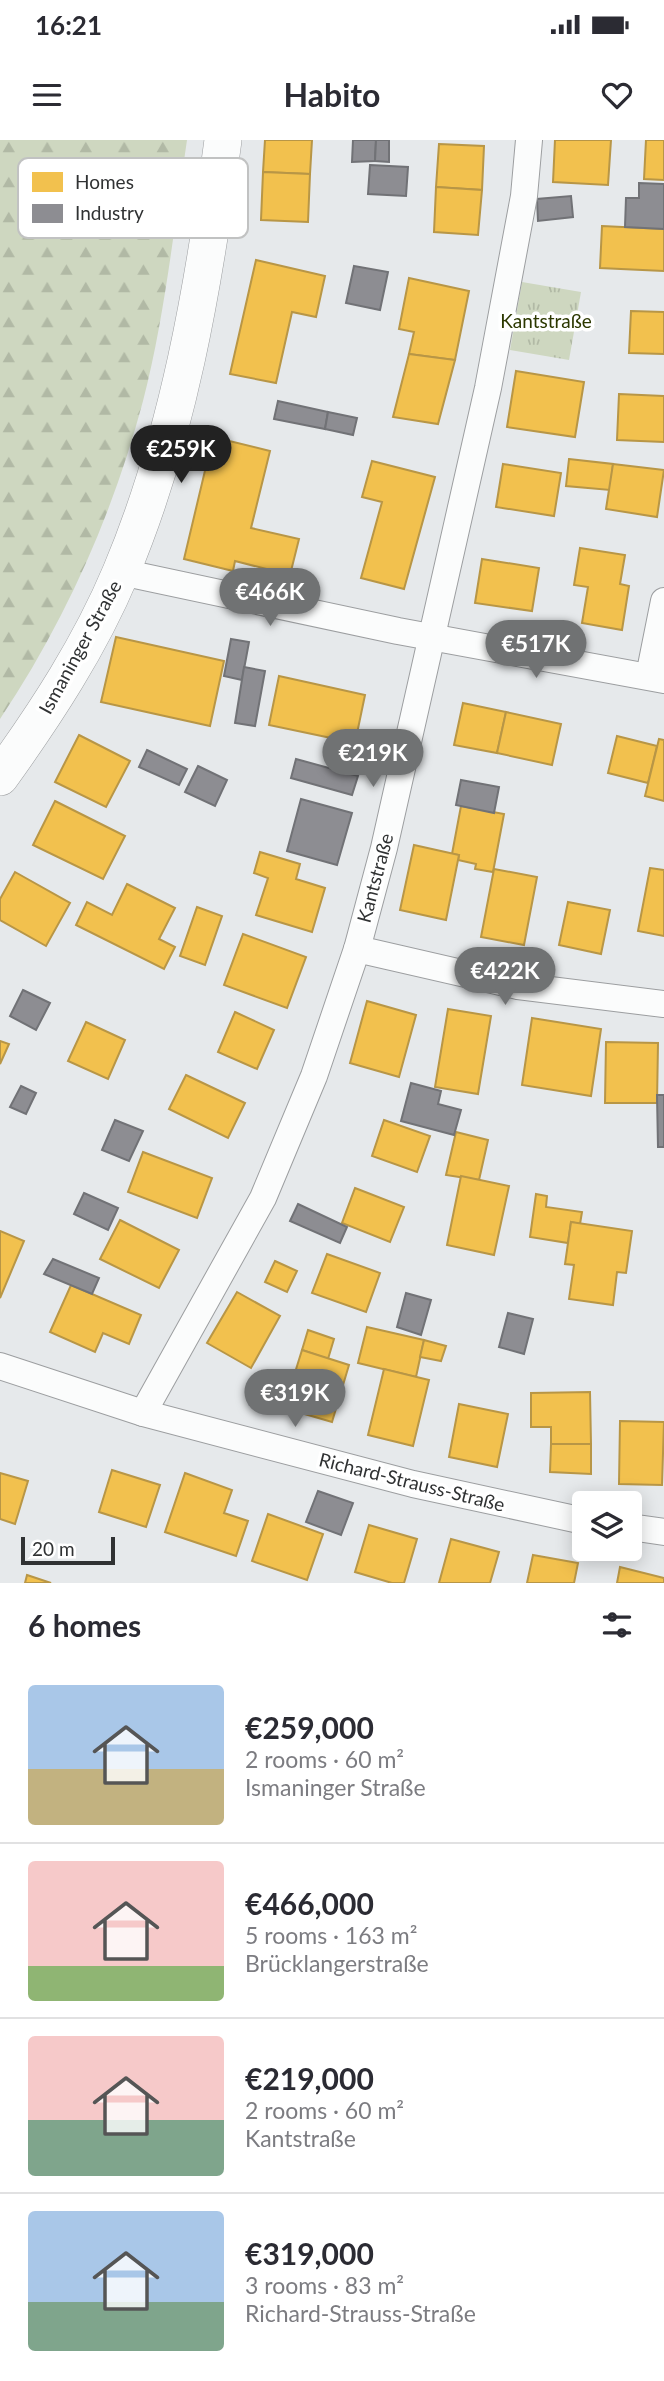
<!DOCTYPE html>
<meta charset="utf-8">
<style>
body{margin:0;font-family:Lato,sans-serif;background:#f2f2f3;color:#2b2b33;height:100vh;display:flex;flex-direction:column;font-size:26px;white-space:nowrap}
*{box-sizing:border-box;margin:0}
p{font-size:23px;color:#7c7c81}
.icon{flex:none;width:38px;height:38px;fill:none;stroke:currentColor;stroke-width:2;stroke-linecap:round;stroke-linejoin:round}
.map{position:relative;height:1443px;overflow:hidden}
.details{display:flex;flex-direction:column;background:#fff;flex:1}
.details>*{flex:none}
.tools{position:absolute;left:572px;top:1351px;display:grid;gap:14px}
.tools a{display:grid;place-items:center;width:70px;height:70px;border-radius:7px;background:#fff;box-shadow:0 4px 18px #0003;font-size:35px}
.scale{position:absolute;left:21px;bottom:18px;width:94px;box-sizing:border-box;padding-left:7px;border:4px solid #303233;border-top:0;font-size:19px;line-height:24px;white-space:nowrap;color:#303233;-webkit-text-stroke:5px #fff;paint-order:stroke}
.price{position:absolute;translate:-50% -60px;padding:0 16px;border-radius:24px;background:#707273;color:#fff;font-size:23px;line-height:46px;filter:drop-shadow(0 2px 4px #0008)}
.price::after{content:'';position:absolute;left:50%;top:42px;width:21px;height:16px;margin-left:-10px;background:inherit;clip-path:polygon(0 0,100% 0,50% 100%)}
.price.current{background:#222;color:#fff}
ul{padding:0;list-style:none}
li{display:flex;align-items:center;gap:21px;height:175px;padding:0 28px}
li+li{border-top:2px solid #e1e1e2}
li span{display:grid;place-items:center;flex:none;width:196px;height:140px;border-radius:7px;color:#555}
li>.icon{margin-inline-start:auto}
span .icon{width:84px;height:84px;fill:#fffc;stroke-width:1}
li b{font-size:30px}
h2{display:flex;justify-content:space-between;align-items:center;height:84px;padding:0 28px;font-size:30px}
.status{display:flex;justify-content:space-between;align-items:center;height:49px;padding:0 35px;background:#fff;direction:ltr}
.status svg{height:19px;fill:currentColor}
header{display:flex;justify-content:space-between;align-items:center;height:91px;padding:0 28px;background:#fff;font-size:32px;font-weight:700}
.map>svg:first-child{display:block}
.forest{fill:url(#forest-firs)}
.park{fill:url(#park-tufts)}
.homes{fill:#f2c14e;stroke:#b89646;stroke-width:2}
.industry{fill:#8d8d92;stroke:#717276;stroke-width:2}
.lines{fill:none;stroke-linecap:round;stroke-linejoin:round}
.street-casing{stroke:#9c9ea0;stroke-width:28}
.secondary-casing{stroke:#9c9ea0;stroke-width:38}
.street{stroke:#fbfcfc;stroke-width:26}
.secondary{stroke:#fbfcfc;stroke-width:37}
.labels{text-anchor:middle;stroke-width:7;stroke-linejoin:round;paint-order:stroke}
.park-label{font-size:19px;fill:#2c3800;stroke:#fff}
.street-label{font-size:19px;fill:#303233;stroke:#fff}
.key{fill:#fff;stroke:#c1c2c2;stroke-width:2}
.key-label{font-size:19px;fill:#303233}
</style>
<div class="status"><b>16:21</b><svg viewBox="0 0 49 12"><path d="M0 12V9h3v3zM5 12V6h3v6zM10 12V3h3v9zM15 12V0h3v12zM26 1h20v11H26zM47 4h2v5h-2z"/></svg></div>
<header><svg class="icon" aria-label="menu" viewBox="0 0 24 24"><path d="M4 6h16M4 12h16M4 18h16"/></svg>Habito<svg class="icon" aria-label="heart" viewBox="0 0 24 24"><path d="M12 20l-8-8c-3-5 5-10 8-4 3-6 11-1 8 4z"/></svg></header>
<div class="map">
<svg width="664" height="1443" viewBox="0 0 664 1443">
<defs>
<pattern id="forest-firs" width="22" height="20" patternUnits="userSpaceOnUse" patternTransform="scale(1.75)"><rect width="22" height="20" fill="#ced7c0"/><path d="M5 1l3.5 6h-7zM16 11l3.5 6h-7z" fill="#b1b9a5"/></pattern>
<pattern id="park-tufts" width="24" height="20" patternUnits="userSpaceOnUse" patternTransform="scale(1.75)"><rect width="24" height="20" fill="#ced7c0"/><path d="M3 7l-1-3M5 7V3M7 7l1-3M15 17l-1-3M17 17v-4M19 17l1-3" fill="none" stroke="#b1b9a5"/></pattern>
</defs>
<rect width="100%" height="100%" fill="#e6e9eb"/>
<!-- forest -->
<path class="forest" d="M0 0H187C174 87 165 176 143 261 113 374 65 482 0 579Z"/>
<!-- park -->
<path class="park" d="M522 142 581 152 569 220 510 210Z"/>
<!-- homes -->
<g class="homes">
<path d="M265 0H312L310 34 263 32Z"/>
<path d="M555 0H611L608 45 553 42Z"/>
<path d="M646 0H664V40L644 39Z"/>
<path d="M439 4 484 6 482 50 436 47Z"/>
<path d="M263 32 310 34 308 82 261 80Z"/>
<path d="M436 47 482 50 478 95 434 92Z"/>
<path d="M602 86 664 89V131L600 128Z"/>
<path d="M256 120 325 136 316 177 292 172 276 243 230 234Z"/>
<path d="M409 138 469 151 455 220 409 214 414 192 399 189Z"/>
<path d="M631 171 664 172V214L629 213Z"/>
<path d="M409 214 455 220 438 284 393 277Z"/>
<path d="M516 231 584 242 575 297 507 287Z"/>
<path d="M619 254 664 256V302L617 300Z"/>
<path d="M213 297 270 311 251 388 299 399 290 435 235 421 233 431 184 419Z"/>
<path d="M569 319 613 324 610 350 566 346Z"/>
<path d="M372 321 435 337 404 449 361 438 382 362 362 357Z"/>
<path d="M503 324 561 333 554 376 496 367Z"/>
<path d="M613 324 664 330 657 377 606 369Z"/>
<path d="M580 408 625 415 620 444 629 446 622 490 582 483 588 447 574 445Z"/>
<path d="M482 419 539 428 532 471 475 463Z"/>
<path d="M116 497 224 521 210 586 101 562Z"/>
<path d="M279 536 365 555 355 603 269 585Z"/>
<path d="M463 563 506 572 497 613 454 605Z"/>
<path d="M506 572 561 584 552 625 497 613Z"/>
<path d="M79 595 130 621 106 667 55 642Z"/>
<path d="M617 596 657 606 648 643 608 633Z"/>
<path d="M659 599 664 600V661L645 656Z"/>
<path d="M55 661 125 696 103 739 33 705Z"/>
<path d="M461 666 504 674 493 732 475 729 476 724 458 720 459 715 452 714Z"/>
<path d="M414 705 459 715 446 780 400 770Z"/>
<path d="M260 712 300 724 296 739 325 748 312 792 256 775 268 738 254 733Z"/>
<path d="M650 728 664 730V796L638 791Z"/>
<path d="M494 729 537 737 524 805 481 797Z"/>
<path d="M15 732 70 763 46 806 0 780V759Z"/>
<path d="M127 744 175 768 159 799 175 807 164 829 76 785 87 762 112 775Z"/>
<path d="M568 762 610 770 601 814 559 805Z"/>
<path d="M197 767 222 776 205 825 180 816Z"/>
<path d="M243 794 306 817 287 868 224 845Z"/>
<path d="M367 861 416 875 399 937 350 923Z"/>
<path d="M448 869 491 876 478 954 435 947Z"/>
<path d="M235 872 274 890 257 929 218 912Z"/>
<path d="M532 878 601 889 591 956 522 945Z"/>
<path d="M86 882 125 900 108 939 68 921Z"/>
<path d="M0 901 9 904 0 924Z"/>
<path d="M606 902 658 903 657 963H605Z"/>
<path d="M186 935 245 963 228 998 169 969Z"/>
<path d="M384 980 430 996 417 1032 372 1016Z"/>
<path d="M456 992 488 1000 479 1040 446 1035Z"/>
<path d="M143 1012 212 1038 197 1078 128 1052Z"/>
<path d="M461 1036 509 1046 494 1115 447 1105Z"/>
<path d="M355 1048 404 1067 390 1102 342 1083Z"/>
<path d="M536 1054 547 1056 546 1067 582 1072 580 1084 571 1082 568 1103 530 1097Z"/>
<path d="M120 1080 179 1110 159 1148 100 1119Z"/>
<path d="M571 1082 632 1091 626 1133 617 1132 613 1165 569 1159 574 1125 565 1124Z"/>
<path d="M0 1091 24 1101 0 1158Z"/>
<path d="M327 1114 380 1133 366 1172 312 1153Z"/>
<path d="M275 1121 297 1131 287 1152 265 1142Z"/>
<path d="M71 1145 141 1175 129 1204 103 1193 95 1212 50 1192Z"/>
<path d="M237 1152 280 1176 251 1228 207 1203Z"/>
<path d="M367 1187 424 1200 416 1237 358 1223Z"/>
<path d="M308 1190 334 1199 328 1219 302 1210Z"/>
<path d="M424 1200 446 1206 441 1221 420 1217Z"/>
<path d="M302 1210 349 1225 332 1282 284 1268Z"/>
<path d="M384 1229 429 1240 413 1306 368 1295Z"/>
<path d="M590 1252 591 1304H551V1287H531V1253Z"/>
<path d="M459 1264 508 1274 497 1327 449 1317Z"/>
<path d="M620 1281 664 1282 662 1345 619 1344Z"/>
<path d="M551 1304H591V1334L550 1332Z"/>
<path d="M112 1330 160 1345 146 1387 99 1372Z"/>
<path d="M0 1333 28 1341 15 1384 0 1379Z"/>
<path d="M185 1333 232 1350 224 1373 248 1381 236 1416 165 1392Z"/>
<path d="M268 1374 323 1394 307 1440 252 1421Z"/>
<path d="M369 1385 417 1399 404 1443H392L355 1432Z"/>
<path d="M451 1399 499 1412 490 1443H439Z"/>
<path d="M533 1415 578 1423 574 1443H527Z"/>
<path d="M620 1427 664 1438V1443H617Z"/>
<path d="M27 1435 51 1443H25Z"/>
</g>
<!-- industry -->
<g class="industry">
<path d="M353 0H376L375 21 352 22Z"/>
<path d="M376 0H389V22L375 21Z"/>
<path d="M370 25 408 27 406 56 368 54Z"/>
<path d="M639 43 664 44V89L625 87 626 58H639Z"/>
<path d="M571 56 573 77 538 81 537 59Z"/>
<path d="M354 126 388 132 380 170 346 163Z"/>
<path d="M278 261 328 272 325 289 274 279Z"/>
<path d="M328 272 357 278 353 295 325 289Z"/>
<path d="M231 499 249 502 242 540 224 536Z"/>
<path d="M244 527 265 531 255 586 235 583Z"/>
<path d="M147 610 187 629 179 645 139 627Z"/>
<path d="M296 619 358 636 352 655 291 638Z"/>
<path d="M198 626 227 640 215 666 185 652Z"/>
<path d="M461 640 499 647 494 673 456 665Z"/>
<path d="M301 659 352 673 337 725 287 711Z"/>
<path d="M23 850 50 863 36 890 10 876Z"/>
<path d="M411 943 441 951 438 964 461 970 454 995 401 981Z"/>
<path d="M21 946 36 953 26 974 10 967Z"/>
<path d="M657 955H664V1007H658Z"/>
<path d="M115 980 143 991 129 1021 102 1010Z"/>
<path d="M84 1053 118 1068 108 1090 74 1074Z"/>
<path d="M298 1064 347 1087 340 1103 290 1081Z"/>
<path d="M53 1119 99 1138 92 1154 44 1134Z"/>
<path d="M406 1153 431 1160 421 1195 397 1187Z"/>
<path d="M508 1173 533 1179 524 1214 499 1207Z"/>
<path d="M262 1231 277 1236 264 1271 250 1265Z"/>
<path d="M318 1351 353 1363 341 1395 306 1382Z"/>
</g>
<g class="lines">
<!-- street casing -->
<g class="street-casing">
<g id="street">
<path d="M121 432 398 491 664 540"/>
<path d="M649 536 664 461"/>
<path d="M357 809 518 846 664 864"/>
<path d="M0 1226 143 1273 413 1344 584 1381"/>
<path d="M143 1273 263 1058 314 936 357 809 384 708 488 248 524 56 529 0"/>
<path d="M630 1387 664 1392"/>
</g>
</g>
<!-- secondary casing -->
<g class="secondary-casing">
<path id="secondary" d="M0 637C46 573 90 506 121 432 178 297 204 145 223 0"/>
</g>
<!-- street -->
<use href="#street" class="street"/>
<!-- secondary -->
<use href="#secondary" class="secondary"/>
</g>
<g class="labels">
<!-- park labels -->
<g class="park-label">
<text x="546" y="188">Kantstraße</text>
</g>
<!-- street labels -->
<g class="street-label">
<text transform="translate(80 507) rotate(-61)" y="7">Ismaninger Straße</text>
<text transform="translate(375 738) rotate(-75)" y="7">Kantstraße</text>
<text transform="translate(412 1342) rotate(14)" y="7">Richard-Strauss-Straße</text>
</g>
</g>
<!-- legend -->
<rect x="18" y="18" width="230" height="80" rx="10" class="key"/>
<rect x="32" y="32" width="31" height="20" fill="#f2c14e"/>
<rect x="32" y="64" width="31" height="19" fill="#8d8d92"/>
<g class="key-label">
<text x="75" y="49">Homes</text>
<text x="75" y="80">Industry</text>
</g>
</svg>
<div class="tools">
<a><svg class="icon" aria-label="layers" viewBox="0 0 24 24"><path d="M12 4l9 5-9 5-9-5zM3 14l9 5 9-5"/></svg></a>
</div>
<div class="scale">20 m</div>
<b class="price current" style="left:181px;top:345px">€259K</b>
<b class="price" style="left:270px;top:488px">€466K</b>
<b class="price" style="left:536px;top:540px">€517K</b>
<b class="price" style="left:373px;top:649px">€219K</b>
<b class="price" style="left:505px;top:867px">€422K</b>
<b class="price" style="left:295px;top:1289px">€319K</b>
</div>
<section class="details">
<h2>6 homes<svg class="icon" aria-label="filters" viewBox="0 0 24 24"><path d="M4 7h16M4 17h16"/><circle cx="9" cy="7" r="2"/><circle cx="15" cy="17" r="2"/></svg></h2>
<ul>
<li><span style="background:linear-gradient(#a9c7e8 60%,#c2b280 0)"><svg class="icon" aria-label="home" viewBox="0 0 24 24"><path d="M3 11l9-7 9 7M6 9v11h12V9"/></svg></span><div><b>€259,000</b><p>2 rooms · 60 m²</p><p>Ismaninger Straße</p></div></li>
<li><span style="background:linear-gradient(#f6c9c9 75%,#8fb573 0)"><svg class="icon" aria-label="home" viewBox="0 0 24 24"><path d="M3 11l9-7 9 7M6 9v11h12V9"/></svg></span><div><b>€466,000</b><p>5 rooms · 163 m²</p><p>Brücklangerstraße</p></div></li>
<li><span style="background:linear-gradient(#f6c9c9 60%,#7fa58c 0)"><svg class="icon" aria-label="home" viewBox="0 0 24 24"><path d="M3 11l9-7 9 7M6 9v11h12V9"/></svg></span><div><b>€219,000</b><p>2 rooms · 60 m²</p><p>Kantstraße</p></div></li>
<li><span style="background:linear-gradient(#a9c7e8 65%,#7fa58c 0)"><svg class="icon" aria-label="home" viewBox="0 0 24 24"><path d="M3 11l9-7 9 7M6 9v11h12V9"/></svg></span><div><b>€319,000</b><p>3 rooms · 83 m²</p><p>Richard-Strauss-Straße</p></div></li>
</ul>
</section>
